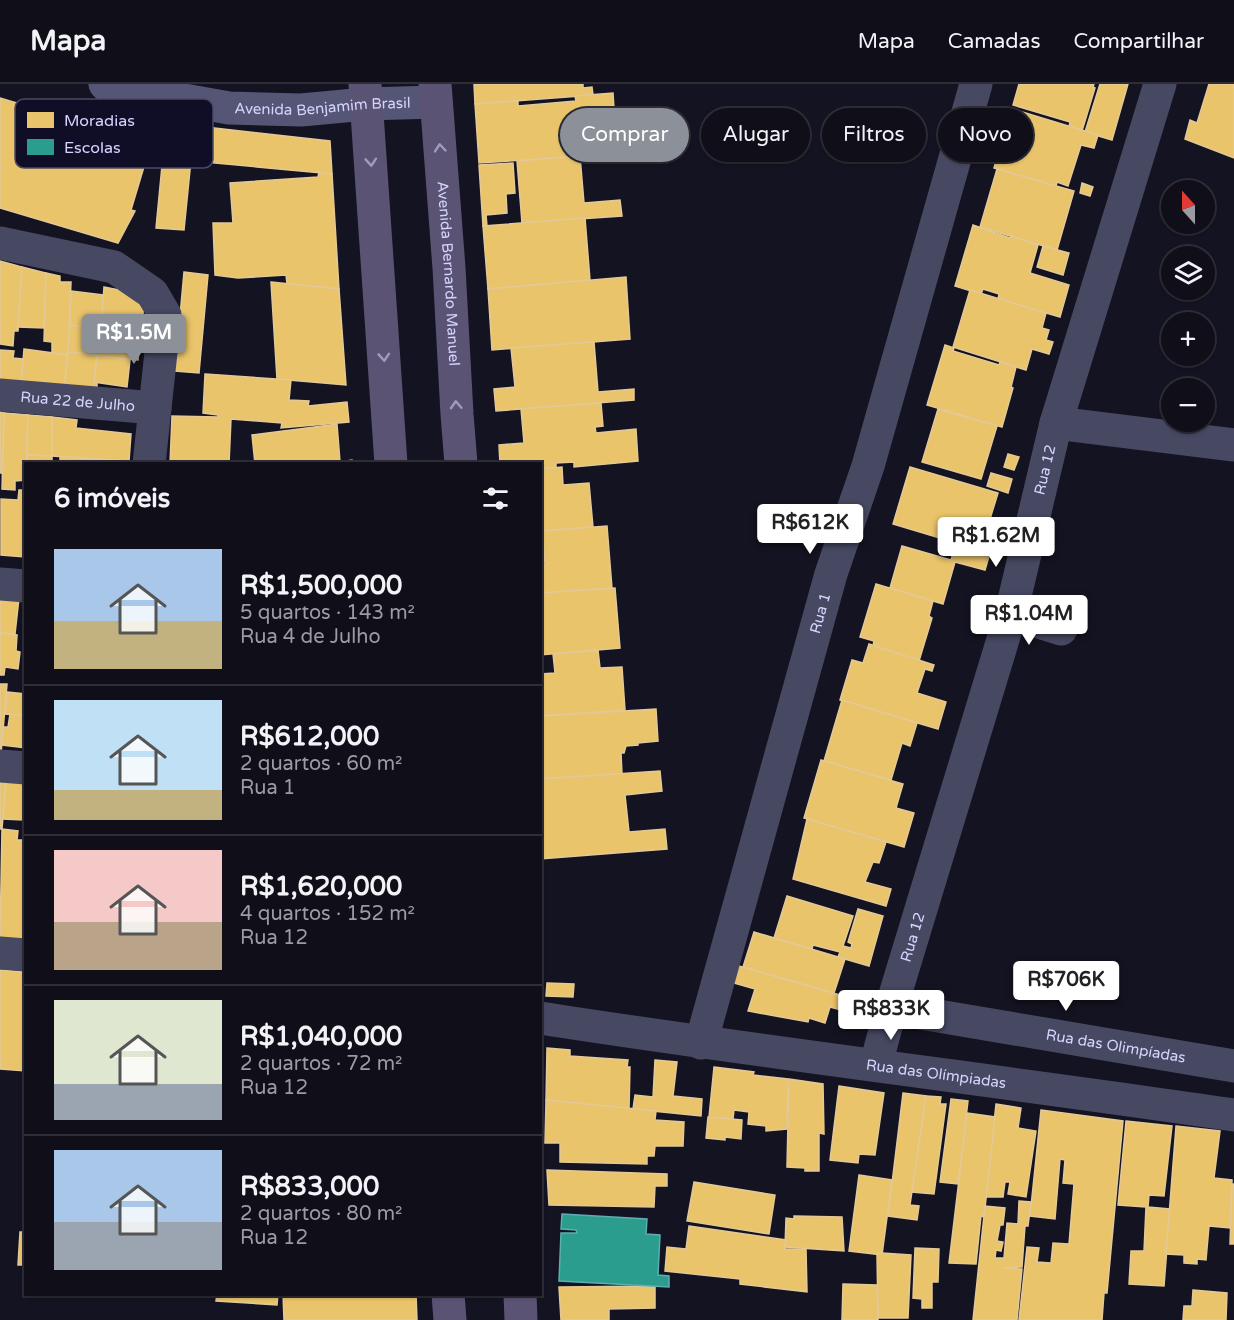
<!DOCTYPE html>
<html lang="pt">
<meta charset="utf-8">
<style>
body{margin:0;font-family:"Varela Round",sans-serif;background:#1d1c26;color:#f1f3f6;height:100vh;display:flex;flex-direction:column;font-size:22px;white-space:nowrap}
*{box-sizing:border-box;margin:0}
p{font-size:20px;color:#9b9ca2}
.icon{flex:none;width:33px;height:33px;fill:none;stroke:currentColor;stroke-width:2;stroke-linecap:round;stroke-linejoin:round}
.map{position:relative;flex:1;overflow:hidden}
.drawer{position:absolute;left:24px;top:378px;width:518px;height:834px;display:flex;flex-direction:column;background:#0f0e19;border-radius:0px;box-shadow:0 2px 4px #0004,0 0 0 2px #2f2e38}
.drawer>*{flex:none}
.top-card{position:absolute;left:560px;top:24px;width:570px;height:54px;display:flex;gap:12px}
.needle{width:39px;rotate:339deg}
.tools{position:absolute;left:1161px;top:96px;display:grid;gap:12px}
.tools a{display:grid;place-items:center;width:54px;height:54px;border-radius:50%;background:#0f0e19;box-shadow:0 2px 4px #0004,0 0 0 2px #2f2e38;font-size:30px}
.price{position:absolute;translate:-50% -51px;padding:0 14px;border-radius:6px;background:#fff;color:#222;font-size:20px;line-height:39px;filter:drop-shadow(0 2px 3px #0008)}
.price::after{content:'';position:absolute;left:50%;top:36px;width:18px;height:14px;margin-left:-9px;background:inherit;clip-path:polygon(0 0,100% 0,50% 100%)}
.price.on{background:#8c9099;color:#fff}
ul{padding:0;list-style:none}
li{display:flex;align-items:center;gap:18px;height:150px;padding:0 30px}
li+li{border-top:2px solid #2f2e38}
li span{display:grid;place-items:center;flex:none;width:168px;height:120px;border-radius:0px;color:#555}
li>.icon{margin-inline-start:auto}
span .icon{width:72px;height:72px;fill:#fffc;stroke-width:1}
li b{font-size:26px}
h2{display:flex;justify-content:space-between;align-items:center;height:72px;padding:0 30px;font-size:26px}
.chip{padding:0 21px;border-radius:27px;background:#0f0e19;box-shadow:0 2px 4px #0004,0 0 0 2px #2f2e38;font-size:21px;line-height:54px}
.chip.on{background:#8c9099;color:#fff}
header{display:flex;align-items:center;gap:36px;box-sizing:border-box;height:84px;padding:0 30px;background:#0f0e19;border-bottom:2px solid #2f2e38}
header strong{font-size:28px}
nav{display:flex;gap:33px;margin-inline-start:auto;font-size:21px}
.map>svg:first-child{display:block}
.homes{fill:#e9c46a;stroke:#e3c997;stroke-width:1.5}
.schools{fill:#2a9d8f;stroke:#5daeb1;stroke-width:1.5}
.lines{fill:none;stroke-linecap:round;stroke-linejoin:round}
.minor{stroke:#474963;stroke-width:33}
.secondary{stroke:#555675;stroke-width:33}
.primary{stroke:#5b5374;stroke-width:33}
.oneway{stroke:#9e9ac0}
.labels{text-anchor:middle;stroke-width:6;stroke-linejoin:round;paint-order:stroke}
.street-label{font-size:15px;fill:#d5d4ff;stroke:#100d27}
.key{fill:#100d27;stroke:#4b4968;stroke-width:1.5}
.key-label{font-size:16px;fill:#d5d4ff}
</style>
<header>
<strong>Mapa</strong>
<nav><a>Mapa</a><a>Camadas</a><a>Compartilhar</a></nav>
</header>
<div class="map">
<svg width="1234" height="1236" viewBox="0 0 1234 1236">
<rect width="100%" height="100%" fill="#141321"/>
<!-- homes -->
<g class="homes">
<path d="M474 0H583V4L592 3 593 11 475 20Z"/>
<path d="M1019 0H1094L1093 3 1095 4 1082 47 1069 43 1070 38 1013 21Z"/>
<path d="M1100 0H1128L1112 56 1085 48Z"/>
<path d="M1209 0H1234V74L1185 55 1190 36 1197 39Z"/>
<path d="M613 9 617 70 479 79 475 20 518 17V22L576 17 575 12Z"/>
<path d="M0 14 147 58 142 75 146 76 131 126 135 127 118 159 0 124Z"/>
<path d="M1006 23 1098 51 1094 64 1081 61 1068 102 1057 98 1056 102 994 84 1006 41 1001 40Z"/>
<path d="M166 40 194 46 184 146 156 144Z"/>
<path d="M197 42 330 57 332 90 194 77Z"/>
<path d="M580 72 584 119 620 116 622 132 522 139 517 77Z"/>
<path d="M513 79 515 109 506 110 507 129 486 131 487 142H483L479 81Z"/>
<path d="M997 85 1074 107 1057 166 980 143Z"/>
<path d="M319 88 332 90 339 205 287 200 286 191 238 194 215 191 213 139H233L230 99 318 93Z"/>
<path d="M1082 99 1093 103 1090 112 1080 109Z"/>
<path d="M585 134 590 196 488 205 483 142Z"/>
<path d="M973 141 1010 154 1011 152 1038 161 1030 189 1069 201 1060 233 998 215 999 210 983 205 981 210 955 202Z"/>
<path d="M1043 162 1069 169 1063 191 1037 183Z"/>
<path d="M0 177 22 183 18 247H14L13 262 0 260Z"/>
<path d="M22 183 46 189 44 244 18 243Z"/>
<path d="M184 188 208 191 199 289 175 287Z"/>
<path d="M46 189 60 192V198H71L68 271 52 269V258L44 257Z"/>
<path d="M626 193 630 255 492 266 488 205Z"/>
<path d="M271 198 339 205 346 301 277 295Z"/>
<path d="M104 203 134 209 144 220 141 249 101 244Z"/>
<path d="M970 206 1046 229 1042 244 1049 246 1046 256 1053 258 1049 270 1032 265 1026 286 953 263Z"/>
<path d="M71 207 103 211 101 244 70 241Z"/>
<path d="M70 241 132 248 129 275 68 268Z"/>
<path d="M132 248 141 249 138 276 129 275Z"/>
<path d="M594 258 598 308 634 305V316L496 327 494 305 515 303 511 264Z"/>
<path d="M945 261 954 264 953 267 999 281 1000 278 1016 283 1011 303 1013 304 1002 343 927 321Z"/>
<path d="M24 265 68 271 64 303 21 300Z"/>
<path d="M0 266 14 267 13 274 23 275 21 300 0 298Z"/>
<path d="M68 268 97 271 94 298 97 299V306L64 303Z"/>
<path d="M97 271 130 276 127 303 94 298Z"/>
<path d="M205 290 291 296 289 316 309 317 308 322 347 318 349 338 281 344 282 339 231 335 229 380H170L172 332 218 333V331L203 329Z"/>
<path d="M601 319 603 342 595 343 596 349 636 345 638 377 574 383V378L556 379V384L540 385V380H500L499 361 524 359 521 325Z"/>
<path d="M938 325 997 342 981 395 922 378Z"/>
<path d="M0 328 4 329 3 389H0Z"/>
<path d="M4 329 28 331 26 396 15 397V406L2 405Z"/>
<path d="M28 331 52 333V372L27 371Z"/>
<path d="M52 333 77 336 76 344 131 350 129 377 52 372Z"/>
<path d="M337 340 340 378 352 376 353 380H255L252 351Z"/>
<path d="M1008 370 1019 373 1014 386 1004 383Z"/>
<path d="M27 371 52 372V380H27Z"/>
<path d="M60 373 129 377V380H60Z"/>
<path d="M562 383 563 401 589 399 593 443 540 447V385Z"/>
<path d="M910 383 998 409 986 448 996 451 990 469 893 440Z"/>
<path d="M991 389 1012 395 1008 409 987 402Z"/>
<path d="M19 406H26L25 473 1 471V415L18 416Z"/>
<path d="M607 442 612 504 540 509V485L541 481 545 480 542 447Z"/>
<path d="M956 459 990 469 985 486 955 478 943 520 890 504 902 462 951 476Z"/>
<path d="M876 500 933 517 929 532 932 534 919 577 873 562 874 557 860 553Z"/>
<path d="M615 504 620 564 540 571V509Z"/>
<path d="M0 513 19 514 15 550 0 549Z"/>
<path d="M0 549 17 551 16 567 20 568 18 585 5 583 4 591H0Z"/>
<path d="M869 560 934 581 932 587 925 585 917 609 946 618 938 645 840 616 852 576 863 579Z"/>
<path d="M598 566 600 584 622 583 625 626 540 632V621H543V616H540V590L555 589 553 570Z"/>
<path d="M0 600H7L1 670H0Z"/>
<path d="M7 608 26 610V632L5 630Z"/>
<path d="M842 616 917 639 910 662 902 659 891 696 824 677Z"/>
<path d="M656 625 658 657 638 659V661L626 662 624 669H621L622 690 540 695V632Z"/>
<path d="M10 630 26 632V664L2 661 3 643H8Z"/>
<path d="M821 676 903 700 896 724 914 729 904 763 804 734Z"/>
<path d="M660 687 662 707 625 711 629 748 665 745 667 765 540 775V695Z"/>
<path d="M0 696H6L2 745H0Z"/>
<path d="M6 696 26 699 23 736 3 735Z"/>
<path d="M807 735 886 758 879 779 873 778 865 798 891 805 886 822 793 795Z"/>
<path d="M2 745 18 747 17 756H24V761H26V860L0 856Z"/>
<path d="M787 812 853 832 843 862 851 864 852 860 848 858 858 825 883 832 869 882 838 873 840 868 813 861 812 865 774 854Z"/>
<path d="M754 848 845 875 834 909 743 883Z"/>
<path d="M725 878 854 915 849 928 830 923 825 939 809 934 808 938 748 927 755 905 720 895Z"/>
<path d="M0 886 26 888V987L0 985Z"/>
<path d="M547 899 574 900 573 913 546 912Z"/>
<path d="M547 964 570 966V972L628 976 627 983H630L629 1025 546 1016Z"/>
<path d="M655 976 677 978 673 1012 702 1015 701 1032 633 1025 635 1011 653 1013Z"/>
<path d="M714 983 754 988 753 991 788 995 787 1045 766 1047V1042L748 1040 749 1028 734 1026 733 1035 709 1033Z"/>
<path d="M789 995 823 1000 824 1050 819 1049V1087H805V1084L787 1083Z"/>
<path d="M839 1002 884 1009 875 1071 859 1070 858 1079 830 1076Z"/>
<path d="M903 1009 926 1012 910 1121 919 1122 917 1136 888 1132Z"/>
<path d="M926 1012 941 1013 940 1020H946L934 1110 912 1108Z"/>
<path d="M951 1015 968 1017 958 1100 940 1098Z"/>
<path d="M546 1016 656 1027 655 1036 684 1038 683 1062H655L654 1072H647V1080L560 1078V1059H545Z"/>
<path d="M996 1020 1021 1024 1018 1044 1036 1047 1026 1113 1008 1110 1010 1098H1005L1003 1113H986Z"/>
<path d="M1041 1026 1123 1037 1107 1209H1104L1102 1236H1019L1027 1163 1039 1164 1037 1178 1051 1179 1053 1159 1069 1160 1074 1100 1063 1099 1065 1076 1060 1075 1055 1135 1030 1132Z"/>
<path d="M967 1029 995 1033 984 1133 981 1132 976 1180 949 1179Z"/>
<path d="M708 1033 742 1036 741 1055 725 1053V1056L706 1054Z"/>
<path d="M1126 1037 1172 1042 1164 1112 1149 1111 1148 1123 1170 1125 1164 1202 1129 1200 1131 1167H1144L1146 1123 1118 1121Z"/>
<path d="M1176 1042 1220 1047 1214 1094 1232 1096 1230 1144 1209 1142 1206 1176 1197 1175V1180L1184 1179V1171L1166 1170Z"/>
<path d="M547 1086 667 1090V1102H655L654 1123 549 1121Z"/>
<path d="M859 1091 892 1096 882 1171 849 1167Z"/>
<path d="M694 1098 775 1111 769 1150 687 1137Z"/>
<path d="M1232 1100H1234V1160H1230Z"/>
<path d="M1019 1117 1031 1118 1028 1142H1025L1022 1183 1003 1184 1022 1185 1017 1236H973L985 1122 1005 1124 1003 1141H1000L997 1157 1003 1158 1001 1167 996 1166 995 1174H1004L1007 1139 1018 1140Z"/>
<path d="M794 1132 842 1133 844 1167 785 1163 786 1134 794 1135Z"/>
<path d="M689 1142 786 1156 785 1165H806L807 1208 740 1200V1195L665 1187 667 1163 686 1165Z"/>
<path d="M20 1148H26V1181H18Z"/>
<path d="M915 1164 939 1165 938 1198H932V1224H922V1215L913 1214Z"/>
<path d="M882 1169 911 1171 908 1234H878L877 1170Z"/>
<path d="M843 1200 877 1201 878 1236H842Z"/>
<path d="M655 1202V1224L609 1225V1236H561L559 1203Z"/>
<path d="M1193 1206 1227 1209 1226 1236H1183L1184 1222H1192Z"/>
<path d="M217 1210H278L277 1221 216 1217Z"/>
<path d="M283 1210H416L417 1236H284Z"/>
</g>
<!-- schools -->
<path class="schools" d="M562 1130 647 1135 646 1150 660 1151 658 1191 669 1192V1203L559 1197 561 1149H577L576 1146 561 1145Z"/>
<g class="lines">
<!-- minor -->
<g class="minor">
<path d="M0 159 114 183 152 209 165 231 149 380"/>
<path id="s1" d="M0 311 155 324"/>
<path d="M1056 339 1234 361"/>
<path d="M0 500 26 502"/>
<path d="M1011 529 1061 545"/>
<path d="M0 682 26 684"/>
<path d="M0 869 26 871"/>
<path id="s2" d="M891 924 1234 982"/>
<path id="s3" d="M540 934C771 970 1003 997 1234 1031"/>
<path id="s4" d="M701 959 831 490 868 382 976 0"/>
<path id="s5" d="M876 980 891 924 1011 529 1056 339 1160 0"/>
</g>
<!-- secondary -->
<path class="secondary" id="s6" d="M105 0 128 6 229 24 301 26 366 20 436 18"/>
<!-- primary -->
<g class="primary">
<path d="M365 0 391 380"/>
<path id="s7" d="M435 0 449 184 457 330 461 380"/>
<path d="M448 1210 450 1236"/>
<path d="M520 1210 521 1236"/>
</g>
</g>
<!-- one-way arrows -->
<defs><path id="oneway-chevron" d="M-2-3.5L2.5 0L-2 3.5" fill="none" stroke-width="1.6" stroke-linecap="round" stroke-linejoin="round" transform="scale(1.5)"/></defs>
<g class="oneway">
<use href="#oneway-chevron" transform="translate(440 64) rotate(-95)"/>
<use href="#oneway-chevron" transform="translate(371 78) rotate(86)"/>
<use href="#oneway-chevron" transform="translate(384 273) rotate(86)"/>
<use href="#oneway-chevron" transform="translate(456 321) rotate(-93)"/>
</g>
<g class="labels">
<!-- street labels -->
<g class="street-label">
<text dy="5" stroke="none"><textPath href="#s6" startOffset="220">Avenida Benjamim Brasil</textPath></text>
<text dy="5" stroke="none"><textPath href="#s7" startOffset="190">Avenida Bernardo Manuel</textPath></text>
<text dy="5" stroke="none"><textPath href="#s1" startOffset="78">Rua 22 de Julho</textPath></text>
<text dy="5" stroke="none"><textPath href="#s5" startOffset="618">Rua 12</textPath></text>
<text dy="5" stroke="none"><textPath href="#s4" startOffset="446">Rua 1</textPath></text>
<text dy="5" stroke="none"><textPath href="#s5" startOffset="132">Rua 12</textPath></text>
<text dy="5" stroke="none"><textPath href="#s2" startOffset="228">Rua das Olimpíadas</textPath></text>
<text dy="5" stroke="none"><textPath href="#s3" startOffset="400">Rua das Olímpiadas</textPath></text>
</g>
</g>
<!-- legend -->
<rect x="15" y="15" width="198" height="69" rx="9" class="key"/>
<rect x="27" y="28" width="27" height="16" fill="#e9c46a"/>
<rect x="27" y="55" width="27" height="16" fill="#2a9d8f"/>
<g class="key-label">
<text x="64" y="42">Moradias</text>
<text x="64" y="69">Escolas</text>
</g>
</svg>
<div class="tools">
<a><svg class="needle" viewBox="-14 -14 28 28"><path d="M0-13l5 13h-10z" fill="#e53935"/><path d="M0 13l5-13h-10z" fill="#9b9ca2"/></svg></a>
<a><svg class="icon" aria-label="layers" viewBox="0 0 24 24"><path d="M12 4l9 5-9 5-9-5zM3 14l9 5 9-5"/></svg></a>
<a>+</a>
<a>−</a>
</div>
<b class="price on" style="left:134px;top:281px">R$1.5M</b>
<b class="price" style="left:810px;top:471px">R$612K</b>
<b class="price" style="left:996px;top:484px">R$1.62M</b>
<b class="price" style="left:1029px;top:562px">R$1.04M</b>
<b class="price" style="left:1066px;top:928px">R$706K</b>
<b class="price" style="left:891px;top:957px">R$833K</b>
<div class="top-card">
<a class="chip on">Comprar</a>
<a class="chip">Alugar</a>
<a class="chip">Filtros</a>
<a class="chip">Novo</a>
</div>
<section class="drawer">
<h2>6 imóveis<svg class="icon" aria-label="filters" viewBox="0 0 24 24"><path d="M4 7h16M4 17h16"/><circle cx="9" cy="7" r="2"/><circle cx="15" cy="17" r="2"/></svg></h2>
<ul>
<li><span style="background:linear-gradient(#a9c7e8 60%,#c2b280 0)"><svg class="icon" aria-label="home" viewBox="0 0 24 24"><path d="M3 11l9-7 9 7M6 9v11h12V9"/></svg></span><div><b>R$1,500,000</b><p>5 quartos · 143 m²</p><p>Rua 4 de Julho</p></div></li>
<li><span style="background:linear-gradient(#bfe0f5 75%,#c2b280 0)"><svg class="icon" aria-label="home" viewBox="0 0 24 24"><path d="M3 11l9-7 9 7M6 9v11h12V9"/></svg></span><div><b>R$612,000</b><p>2 quartos · 60 m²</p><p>Rua 1</p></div></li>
<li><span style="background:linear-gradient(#f6c9c9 60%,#b9a48a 0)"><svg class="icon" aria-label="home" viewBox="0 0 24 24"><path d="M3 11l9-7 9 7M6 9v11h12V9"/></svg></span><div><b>R$1,620,000</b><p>4 quartos · 152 m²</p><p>Rua 12</p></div></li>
<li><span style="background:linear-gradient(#dfe7d0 70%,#9aa5b1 0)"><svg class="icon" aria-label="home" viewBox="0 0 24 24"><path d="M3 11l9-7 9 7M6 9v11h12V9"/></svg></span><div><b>R$1,040,000</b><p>2 quartos · 72 m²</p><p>Rua 12</p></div></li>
<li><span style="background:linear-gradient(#a9c7e8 60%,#9aa5b1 0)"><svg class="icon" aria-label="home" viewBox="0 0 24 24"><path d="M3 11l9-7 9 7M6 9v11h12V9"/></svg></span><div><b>R$833,000</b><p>2 quartos · 80 m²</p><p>Rua 12</p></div></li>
</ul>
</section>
</div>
